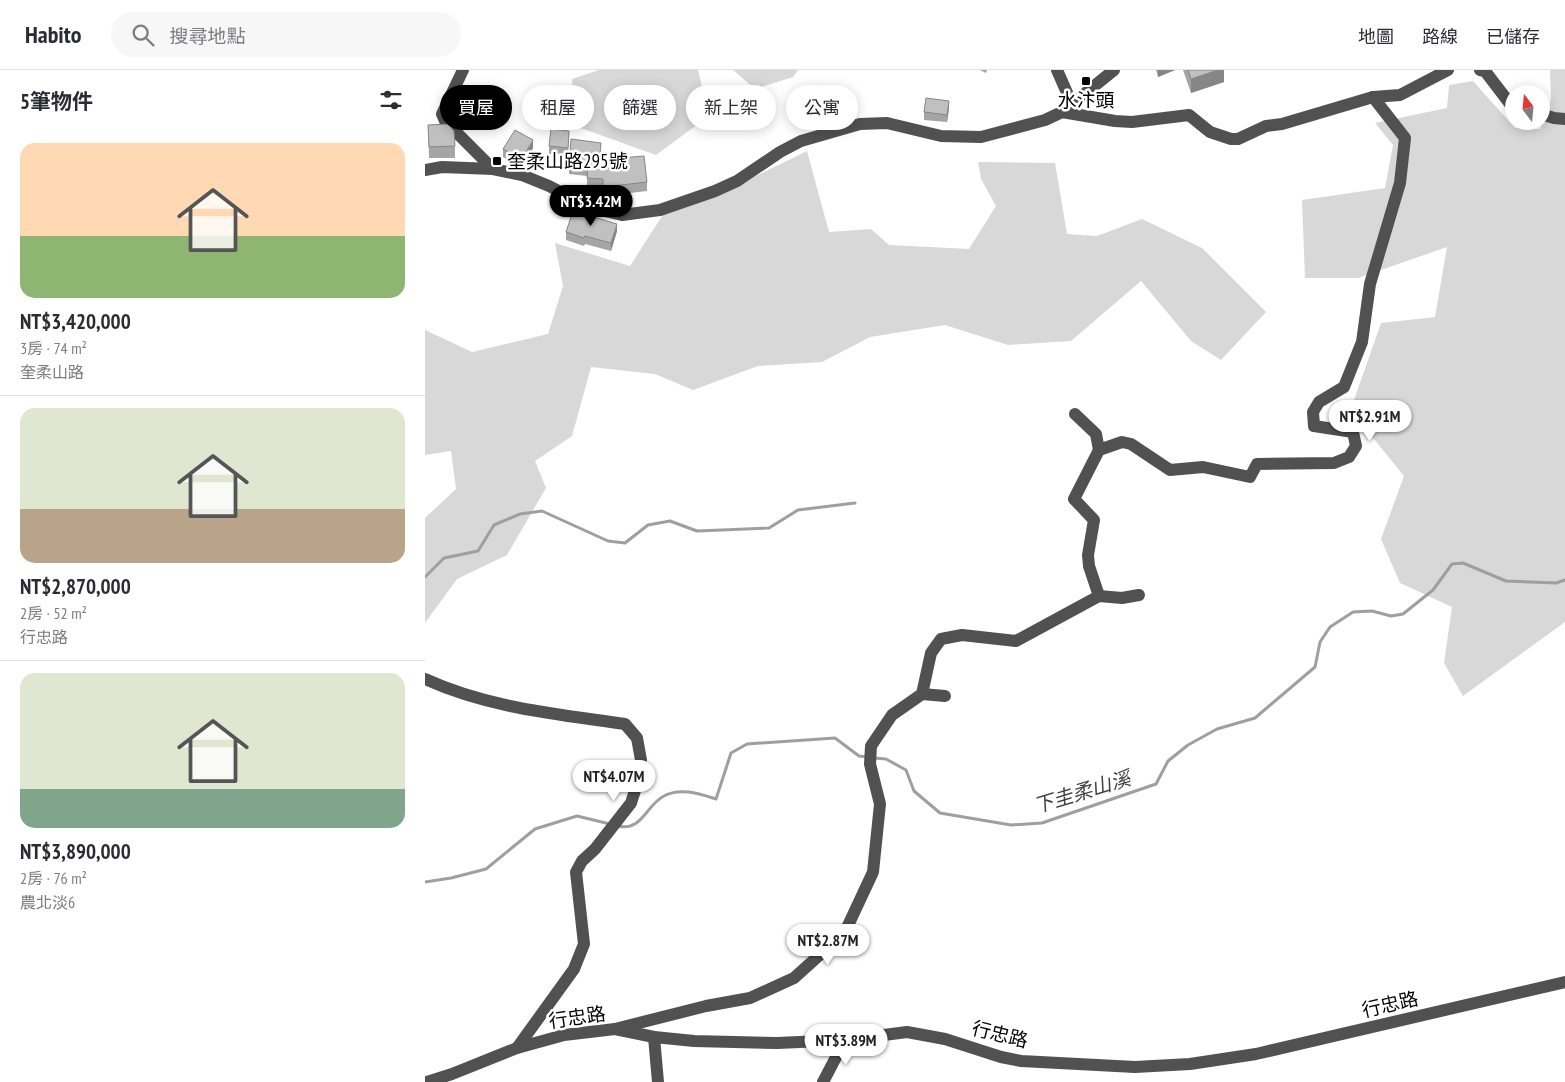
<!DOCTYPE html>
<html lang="zh-TW">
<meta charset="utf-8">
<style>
body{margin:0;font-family:"PT Sans Narrow","Noto Sans TC",sans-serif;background:#f7f7f7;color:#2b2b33;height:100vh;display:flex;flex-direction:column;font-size:19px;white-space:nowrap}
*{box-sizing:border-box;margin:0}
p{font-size:16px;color:#7c7c81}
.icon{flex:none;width:28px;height:28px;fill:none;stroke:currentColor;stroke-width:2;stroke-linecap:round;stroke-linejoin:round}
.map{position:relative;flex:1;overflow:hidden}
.details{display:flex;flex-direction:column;background:#fff;width:425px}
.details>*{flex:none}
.hud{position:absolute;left:15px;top:15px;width:475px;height:45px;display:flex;gap:10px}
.needle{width:32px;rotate:344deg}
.controls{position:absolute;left:1080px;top:15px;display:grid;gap:10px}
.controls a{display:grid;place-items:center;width:45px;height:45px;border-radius:50%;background:#fff;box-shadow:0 2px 12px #0003;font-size:25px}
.price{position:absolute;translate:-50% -42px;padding:0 11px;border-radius:18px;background:#fff;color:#222;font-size:16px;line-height:32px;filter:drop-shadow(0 1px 2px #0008)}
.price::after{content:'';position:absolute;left:50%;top:30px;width:15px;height:11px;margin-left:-8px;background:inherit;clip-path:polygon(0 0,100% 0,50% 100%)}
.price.active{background:#000;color:#fff}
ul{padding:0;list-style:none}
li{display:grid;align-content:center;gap:10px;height:265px;padding:0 20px}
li+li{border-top:1px solid #e1e1e2}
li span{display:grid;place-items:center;height:155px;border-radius:15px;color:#555}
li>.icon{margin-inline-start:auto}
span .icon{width:90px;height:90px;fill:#fffc;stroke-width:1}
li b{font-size:21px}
h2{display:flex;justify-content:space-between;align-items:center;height:60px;padding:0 20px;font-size:21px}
.tag{padding:0 18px;border-radius:22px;background:#fff;box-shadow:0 2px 12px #0003;font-size:18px;line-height:45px}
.tag.active{background:#000;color:#fff}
header{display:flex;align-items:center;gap:30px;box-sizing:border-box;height:70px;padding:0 25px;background:#fff;border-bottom:1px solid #e1e1e2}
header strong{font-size:24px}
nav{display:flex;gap:28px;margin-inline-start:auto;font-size:18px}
.search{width:350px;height:45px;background:#f7f7f7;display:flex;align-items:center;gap:12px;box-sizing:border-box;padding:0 18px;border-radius:28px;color:#7c7c81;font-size:19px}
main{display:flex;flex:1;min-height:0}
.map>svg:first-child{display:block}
.green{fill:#d8d8d8}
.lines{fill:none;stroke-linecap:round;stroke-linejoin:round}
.stream{stroke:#9f9f9f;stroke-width:3}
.minor{stroke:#515151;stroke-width:12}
.wall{fill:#a5a5a5}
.shaded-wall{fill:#868686}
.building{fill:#c0c0c0;stroke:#868686}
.poi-dot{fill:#000;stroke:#fff;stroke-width:2}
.labels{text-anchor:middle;stroke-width:5;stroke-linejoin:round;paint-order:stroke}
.poi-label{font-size:19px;fill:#000;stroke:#fff}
.street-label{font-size:19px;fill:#000;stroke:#fff}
.water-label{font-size:20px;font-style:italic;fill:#404040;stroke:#fff}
</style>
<header>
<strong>Habito</strong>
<div class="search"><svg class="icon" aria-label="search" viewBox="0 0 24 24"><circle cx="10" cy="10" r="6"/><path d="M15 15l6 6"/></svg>搜尋地點</div>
<nav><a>地圖</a><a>路線</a><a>已儲存</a></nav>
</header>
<main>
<section class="details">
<h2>5筆物件<svg class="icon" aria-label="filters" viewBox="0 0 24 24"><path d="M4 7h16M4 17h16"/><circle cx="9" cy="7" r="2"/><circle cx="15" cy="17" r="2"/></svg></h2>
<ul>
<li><span style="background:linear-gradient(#ffd9b3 60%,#8fb573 0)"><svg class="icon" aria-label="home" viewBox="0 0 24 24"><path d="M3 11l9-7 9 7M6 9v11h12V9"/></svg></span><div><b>NT$3,420,000</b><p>3房 · 74 m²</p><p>奎柔山路</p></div></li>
<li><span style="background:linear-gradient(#dfe7d0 65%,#b9a48a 0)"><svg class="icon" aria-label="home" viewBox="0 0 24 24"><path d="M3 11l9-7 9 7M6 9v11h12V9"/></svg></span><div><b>NT$2,870,000</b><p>2房 · 52 m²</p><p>行忠路</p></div></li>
<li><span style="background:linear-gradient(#dfe7d0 75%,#7fa58c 0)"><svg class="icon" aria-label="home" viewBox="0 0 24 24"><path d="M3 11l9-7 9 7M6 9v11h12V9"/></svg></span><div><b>NT$3,890,000</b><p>2房 · 76 m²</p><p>農北淡6</p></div></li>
</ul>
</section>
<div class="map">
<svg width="1140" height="1012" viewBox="0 0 1140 1012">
<rect width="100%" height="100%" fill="#fff"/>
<!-- green -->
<g class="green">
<path d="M174 0H273L284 46 231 85 150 56 147 9Z"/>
<path d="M308 0H373L368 7 330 19Z"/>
<path d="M1125 0H1140V552L1038 626 1019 593 1027 537 975 513 956 469 979 406 949 369 929 330 956 253 1010 247 1022 177 933 208H880L877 130 960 118 968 75 950 53 1022 38 1024 15 1048 11 1090 58 1115 59 1126 30Z"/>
<path d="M382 81 404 162 446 159 464 175 544 179 571 136 556 109 553 92 630 93 642 164 672 166 717 149 777 178 841 242 796 290 766 271 716 211 646 271 583 275 520 255 445 267 397 292 333 296 268 320 230 304 166 297 147 366 110 391 121 418 82 485 32 509 0 553V448L31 419 26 381 0 385V260L47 282 123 264 138 216 130 173 205 196 241 140 294 124Z"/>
</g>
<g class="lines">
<!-- stream -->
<g class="stream">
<path d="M0 507 19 488 53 481 69 455 95 444 117 441 183 471 200 473 223 455 245 451 272 461 344 458 373 440 430 433"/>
<path d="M449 688 461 689 481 700 489 721 515 743 586 755 617 753 731 714 743 691 763 675 792 659 830 648 890 597 895 572 905 557 928 542 947 541 966 546 978 544 1008 520 1027 494 1038 493 1081 511 1131 513 1140 510"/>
<path d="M193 756C217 762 221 735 239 726 255 717 275 724 291 729L306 683 322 674 410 668 434 686 443 687"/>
<path d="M0 812 26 808 61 799 110 759 152 746 185 754"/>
</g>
<!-- minor -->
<g class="minor">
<path d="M38 0 17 44 20 51 68 99"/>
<path d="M632 0 647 34"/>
<path d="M1055 0 1060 1 1086 35 1089 36"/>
<path d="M948 27 975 25 1023 0"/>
<path d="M1116 44 1129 48 1140 49"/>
<path d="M0 100 17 97 68 99 97 105 124 116 164 137 197 145 235 140 290 121 312 111 355 82 376 71 435 54 462 53 516 66 556 67 620 50 637 42 689 0"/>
<path d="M650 344 671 364 674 380"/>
<path d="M674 526 697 528 714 525"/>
<path d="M0 609C63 638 132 644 200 654L212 668 216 690 213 711 206 733 170 779 157 791 151 802 159 874 149 899 92 978"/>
<path d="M497 624 520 626"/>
<path d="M190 959 281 936 325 928 369 908 420 862 448 802 455 734 445 694 446 676 467 645 497 624 506 583 516 569 537 565 591 571 674 526 664 496 663 485 669 450 649 429 674 380 697 372 706 374 745 400 778 397 825 407 832 394 909 393 924 387 931 376 928 362 889 356 888 342 894 332 919 317 937 272 945 214 975 113 980 68 948 27 857 54 841 56 813 69H806L785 62 764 45 707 52 690 51 637 42"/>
<path d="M229 967 233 1012"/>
<path d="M2 1012 27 1004 92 978 139 965 190 959 229 967 269 971 352 973 420 970 482 962 520 969 576 987 596 991 710 997 765 994 831 984 1140 912"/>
<path d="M398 1012 420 970"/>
</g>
</g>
<!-- wall -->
<g class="wall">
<path d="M555 0H562L561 3Z"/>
<path d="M731 0H750L733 7Z"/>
<path d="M758 0H799V12L766 23Z"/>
<path d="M524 38 522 52 499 50V42Z"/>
<path d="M3 55 30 76V88H4Z"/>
<path d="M144 68 143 85 124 84V76Z"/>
<path d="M108 78 97 97 78 87V79Z"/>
<path d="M176 82 175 98H196V88L222 112V121L188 125V134L178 132V118L162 117V106L144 104V95Z"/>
<path d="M192 161 186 181 160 174 159 176 141 170V162Z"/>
</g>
<!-- shaded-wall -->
<g class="shaded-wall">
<path d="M733 0H750L733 7Z"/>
<path d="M793 0H799V12L766 23V9Z"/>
<path d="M524 31V38L522 52V45Z"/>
<path d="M108 70V78L97 97V89Z"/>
<path d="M192 154V161L186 181V173Z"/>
</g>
<!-- building -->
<g class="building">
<path d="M763 0H793L766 9Z"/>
<path d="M501 28 524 31 522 45 499 42Z"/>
<path d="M23 54 29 61 30 76 4 77 3 55Z"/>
<path d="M126 59 144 61 143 78 124 76Z"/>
<path d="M90 60 108 70 97 89 78 79Z"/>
<path d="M146 69 176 73 174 98H197L196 88 219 86 222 112 188 116V125L178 123V109L162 108 163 97 144 95Z"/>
<path d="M148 141 192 154 186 173 160 166 159 168 141 162Z"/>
</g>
<!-- markers -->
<g class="poi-dot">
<rect x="656" y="6" width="10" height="10" rx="2.5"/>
<rect x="67" y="86" width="10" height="10" rx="2.5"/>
</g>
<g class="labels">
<!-- poi labels -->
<g class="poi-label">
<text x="661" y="37">水汴頭</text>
<text x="82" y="98" text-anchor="start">奎柔山路295號</text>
</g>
<!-- street labels -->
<g class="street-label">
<text transform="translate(965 934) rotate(-13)" y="7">行忠路</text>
<text transform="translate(152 947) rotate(-8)" y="7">行忠路</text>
<text transform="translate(575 964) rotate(14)" y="7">行忠路</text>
</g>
<!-- water labels -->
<g class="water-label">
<text transform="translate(657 722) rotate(-17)" y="7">下圭柔山溪</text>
</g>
</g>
</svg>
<div class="controls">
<a><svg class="needle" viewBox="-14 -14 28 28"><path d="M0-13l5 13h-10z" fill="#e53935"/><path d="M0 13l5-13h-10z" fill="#7c7c81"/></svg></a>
</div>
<b class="price active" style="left:166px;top:157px">NT$3.42M</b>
<b class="price" style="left:945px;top:372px">NT$2.91M</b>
<b class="price" style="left:189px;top:732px">NT$4.07M</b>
<b class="price" style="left:403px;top:896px">NT$2.87M</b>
<b class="price" style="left:421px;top:996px">NT$3.89M</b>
<div class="hud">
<a class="tag active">買屋</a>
<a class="tag">租屋</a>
<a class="tag">篩選</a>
<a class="tag">新上架</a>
<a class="tag">公寓</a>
</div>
</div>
</main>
